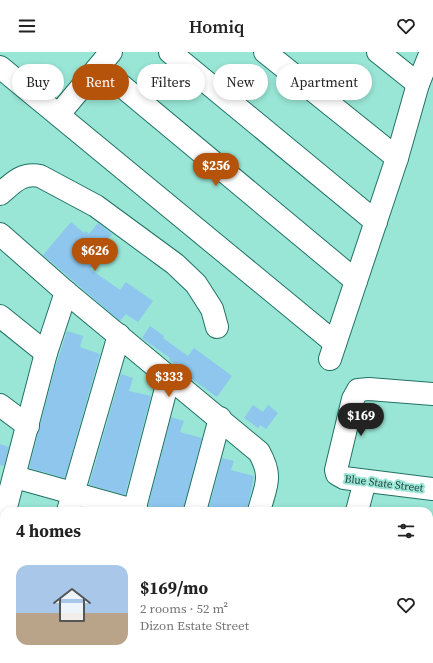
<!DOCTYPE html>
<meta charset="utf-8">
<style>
body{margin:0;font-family:"Source Serif 4",serif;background:#f6f6f6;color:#222;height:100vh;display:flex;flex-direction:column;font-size:15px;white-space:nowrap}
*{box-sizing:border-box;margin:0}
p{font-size:13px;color:#767676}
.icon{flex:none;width:22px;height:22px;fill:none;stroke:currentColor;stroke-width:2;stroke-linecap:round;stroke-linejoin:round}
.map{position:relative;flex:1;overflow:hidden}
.sheet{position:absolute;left:0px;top:455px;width:433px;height:156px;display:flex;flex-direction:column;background:#fff;border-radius:12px 12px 0 0;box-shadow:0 2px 6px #0003}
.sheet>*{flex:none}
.banner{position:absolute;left:12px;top:12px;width:409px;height:36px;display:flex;gap:8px}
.price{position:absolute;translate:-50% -34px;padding:0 9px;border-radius:14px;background:#b45309;color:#fff;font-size:13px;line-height:26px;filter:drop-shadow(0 1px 2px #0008)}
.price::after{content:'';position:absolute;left:50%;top:24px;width:12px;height:9px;margin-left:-6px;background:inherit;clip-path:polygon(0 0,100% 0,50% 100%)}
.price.active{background:#222;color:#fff}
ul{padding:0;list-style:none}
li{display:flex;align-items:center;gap:12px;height:100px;padding:0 16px}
li span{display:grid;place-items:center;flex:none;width:112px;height:80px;border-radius:12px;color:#555}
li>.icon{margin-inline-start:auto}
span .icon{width:48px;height:48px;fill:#fffc;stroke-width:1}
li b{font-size:17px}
h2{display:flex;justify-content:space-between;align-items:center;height:48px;padding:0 16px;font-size:17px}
.pill{padding:0 14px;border-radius:18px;background:#fff;box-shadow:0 2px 6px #0003;font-size:14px;line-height:36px}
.pill.active{background:#b45309;color:#fff}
header{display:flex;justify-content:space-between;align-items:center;height:52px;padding:0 16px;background:#fff;font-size:18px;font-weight:600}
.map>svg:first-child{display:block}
.building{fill:#8ec6ed}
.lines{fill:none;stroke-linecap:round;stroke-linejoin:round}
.minor-casing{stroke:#217265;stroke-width:24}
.minor{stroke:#fff;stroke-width:22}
.labels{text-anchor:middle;stroke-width:4;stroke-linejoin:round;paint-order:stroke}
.street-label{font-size:11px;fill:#22433c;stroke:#99e6d6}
</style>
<header><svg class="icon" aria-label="menu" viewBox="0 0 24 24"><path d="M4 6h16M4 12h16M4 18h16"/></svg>Homiq<svg class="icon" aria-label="heart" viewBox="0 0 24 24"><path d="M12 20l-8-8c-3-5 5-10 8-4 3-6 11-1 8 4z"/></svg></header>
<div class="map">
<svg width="433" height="611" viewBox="0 0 433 611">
<rect width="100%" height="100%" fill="#99e6d6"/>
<!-- building -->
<g class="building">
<path d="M71 170 84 181 86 179 89 182 98 171 112 182 95 203 99 206 90 217 120 238 126 230 153 249 138 270 126 262 120 269 43 203Z"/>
<path d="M150 274 164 284 163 286 188 304 194 296 232 324 217 345 182 320 179 317 180 316 169 308 170 306 142 286Z"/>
<path d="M67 279 83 284 80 295 100 302 65 426 29 416 54 319Z"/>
<path d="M121 322 133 326 129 339 151 344 125 443 89 433Z"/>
<path d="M253 353 263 360 268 353 278 361 266 377 260 373 258 376 244 366Z"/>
<path d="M171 365 184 369 180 380 202 386 183 459H166L148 454Z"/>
<path d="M0 392 9 395 4 414 0 413Z"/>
<path d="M222 406 234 409 231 418 254 424 247 459H208Z"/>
</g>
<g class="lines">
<!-- minor casing -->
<g class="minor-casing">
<g id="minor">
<path d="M170 0 376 170"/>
<path d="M265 0 397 106"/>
<path d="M378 0 418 32"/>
<path d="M0 15 335 291"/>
<path d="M99 15 356 229"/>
<path d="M59 62 111 0"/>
<path d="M0 142C13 131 22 120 40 124L96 154 175 212 196 232 212 257 217 275"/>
<path d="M0 182 66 240 259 400C273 425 266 433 259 459"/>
<path d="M0 264 46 301"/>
<path d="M330 307 397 106 418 32 431 0"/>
<path d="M433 342 369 337 358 338 353 347 336 418 337 422 344 426 433 437"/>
<path d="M0 353 28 374"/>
<path d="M15 425 137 459"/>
<path d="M5 459 46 301 66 240"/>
<path d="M68 459 119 283"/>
<path d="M134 459 169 325"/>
<path d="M195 459 220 366"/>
<path d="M357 459 365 429"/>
<path d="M0 556H4"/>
<path d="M206 607H211"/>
<path d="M393 607 396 611"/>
</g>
</g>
<!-- minor -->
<use href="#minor" class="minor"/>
</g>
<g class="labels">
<!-- street labels -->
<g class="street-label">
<text transform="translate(384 431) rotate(7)" y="4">Blue State Street</text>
</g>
</g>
</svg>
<b class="price" style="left:216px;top:135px">$256</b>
<b class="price" style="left:95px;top:220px">$626</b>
<b class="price" style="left:169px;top:346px">$333</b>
<b class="price active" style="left:361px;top:385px">$169</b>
<div class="banner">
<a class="pill">Buy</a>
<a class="pill active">Rent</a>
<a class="pill">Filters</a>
<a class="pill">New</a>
<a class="pill">Apartment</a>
</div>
<section class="sheet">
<h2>4 homes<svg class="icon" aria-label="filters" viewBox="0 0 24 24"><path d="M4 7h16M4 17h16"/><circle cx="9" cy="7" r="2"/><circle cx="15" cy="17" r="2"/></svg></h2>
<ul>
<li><span style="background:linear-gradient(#a9c7e8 60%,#b9a48a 0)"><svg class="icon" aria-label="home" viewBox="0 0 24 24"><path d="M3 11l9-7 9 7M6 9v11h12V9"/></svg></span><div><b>$169/mo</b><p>2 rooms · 52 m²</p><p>Dizon Estate Street</p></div><svg class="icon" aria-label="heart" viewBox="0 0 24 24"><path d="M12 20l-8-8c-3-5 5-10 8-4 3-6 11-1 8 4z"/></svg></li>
</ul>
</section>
</div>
